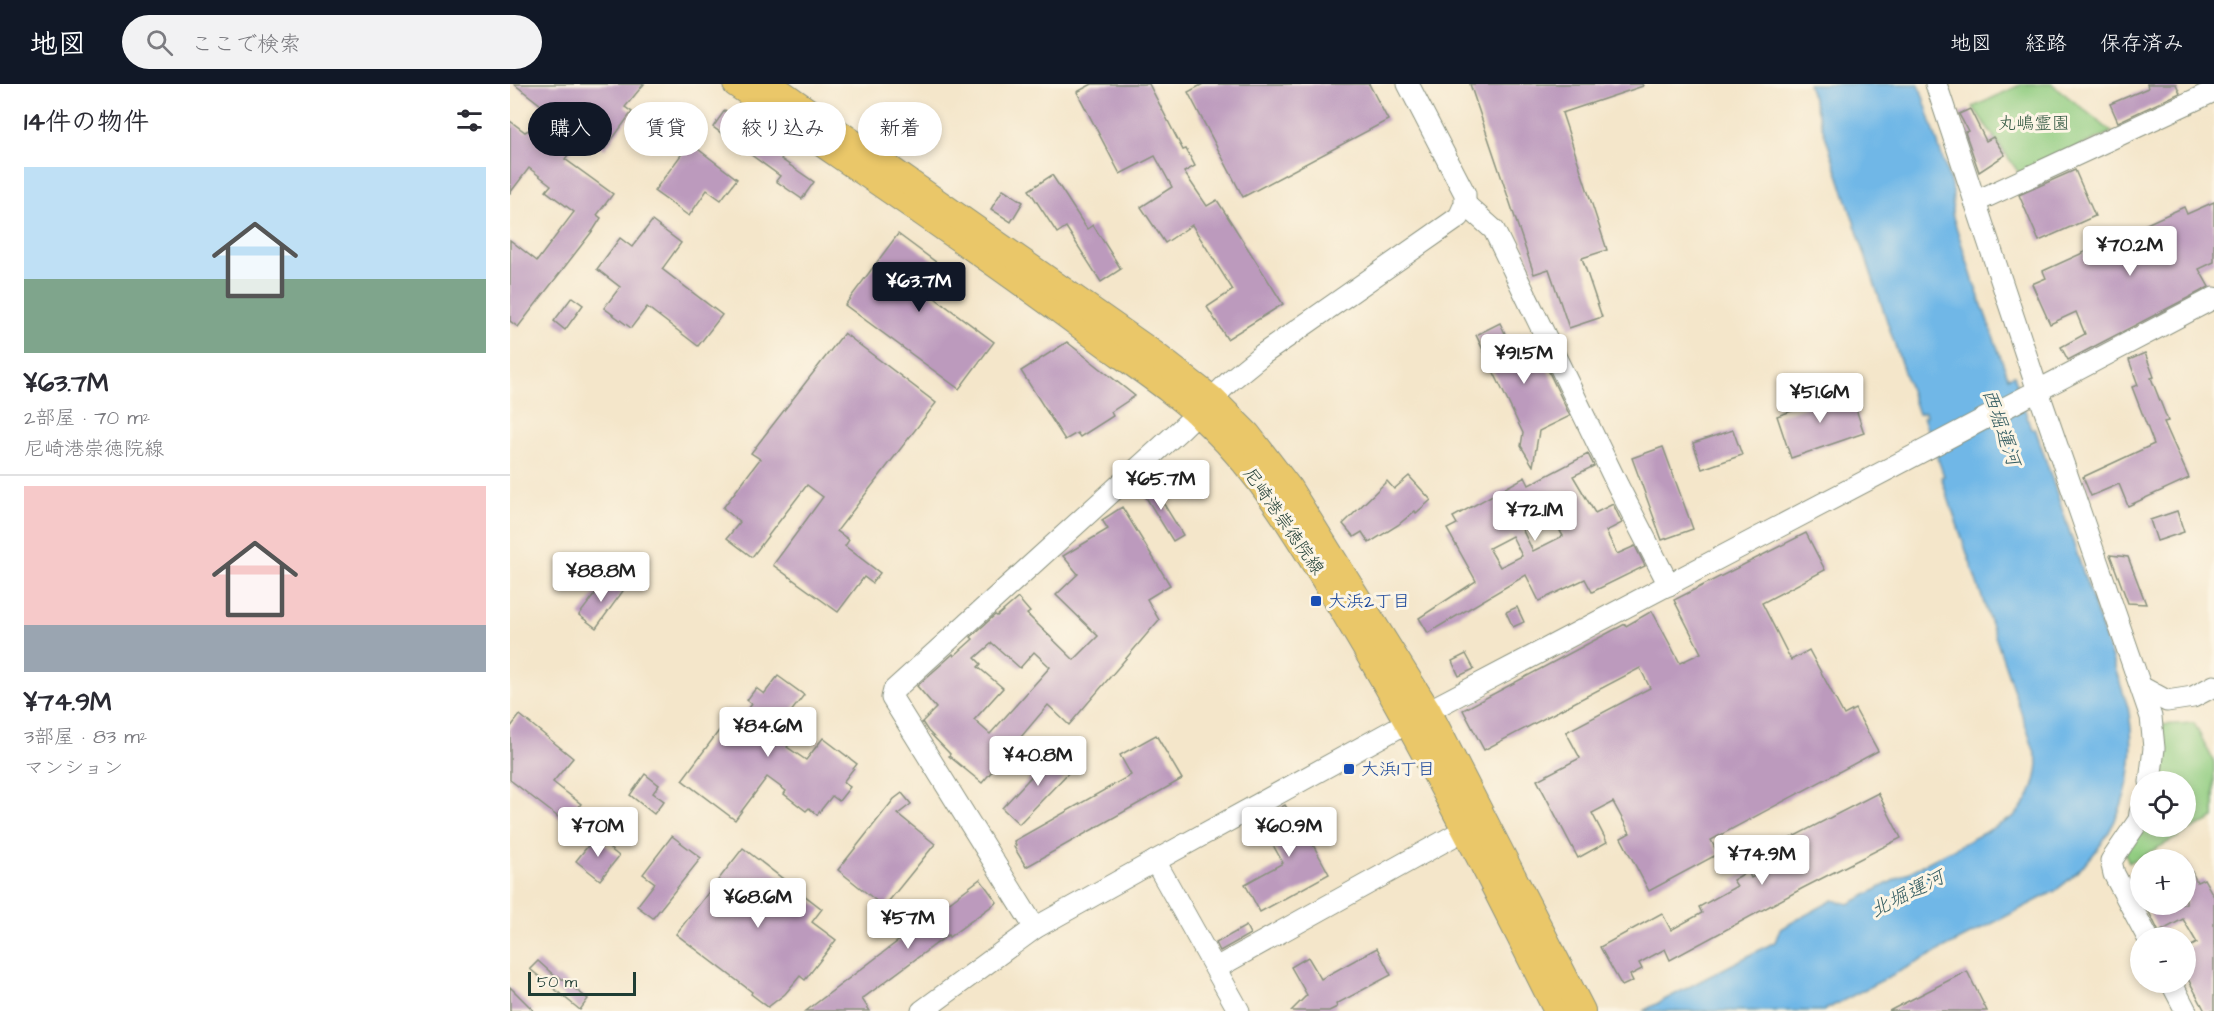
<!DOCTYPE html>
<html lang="ja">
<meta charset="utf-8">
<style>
body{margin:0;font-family:"Architects Daughter","Klee One",sans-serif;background:#f2f2f3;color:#2b2b33;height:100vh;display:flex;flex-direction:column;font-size:22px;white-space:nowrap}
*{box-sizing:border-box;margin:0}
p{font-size:20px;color:#7c7c81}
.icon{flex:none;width:33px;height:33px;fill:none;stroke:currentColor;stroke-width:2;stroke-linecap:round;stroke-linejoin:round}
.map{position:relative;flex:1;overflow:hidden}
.details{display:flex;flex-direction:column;background:#fff;width:510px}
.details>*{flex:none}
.top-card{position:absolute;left:18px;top:18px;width:570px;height:54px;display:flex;gap:12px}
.fabs{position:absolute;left:1620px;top:687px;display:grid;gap:12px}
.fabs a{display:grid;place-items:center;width:66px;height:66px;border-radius:50%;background:#fff;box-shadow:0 3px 9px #0003;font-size:30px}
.scale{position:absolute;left:18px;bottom:15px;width:108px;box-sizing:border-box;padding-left:6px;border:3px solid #1f3d34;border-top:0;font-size:16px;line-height:21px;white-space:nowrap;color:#1f3d34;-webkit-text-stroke:4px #fcf5e5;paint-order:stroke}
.price{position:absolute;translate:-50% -51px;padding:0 14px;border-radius:6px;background:#fff;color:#222;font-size:20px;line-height:39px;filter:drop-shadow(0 2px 3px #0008)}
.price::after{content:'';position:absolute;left:50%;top:36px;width:18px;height:14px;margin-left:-9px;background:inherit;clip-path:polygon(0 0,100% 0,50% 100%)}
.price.active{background:#111827;color:#fff}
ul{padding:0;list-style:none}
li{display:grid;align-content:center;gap:12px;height:318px;padding:0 24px}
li+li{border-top:2px solid #e1e1e2}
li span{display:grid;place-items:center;height:186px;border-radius:0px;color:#555}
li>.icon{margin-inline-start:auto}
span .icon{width:108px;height:108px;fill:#fffc;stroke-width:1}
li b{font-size:26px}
h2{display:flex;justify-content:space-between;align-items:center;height:72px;padding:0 24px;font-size:26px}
.chip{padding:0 21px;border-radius:27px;background:#fff;box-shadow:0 3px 9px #0003;font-size:21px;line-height:54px}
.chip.active{background:#111827;color:#fff}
header{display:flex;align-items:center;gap:36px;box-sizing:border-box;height:84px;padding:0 30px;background:#111827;color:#fff}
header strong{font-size:28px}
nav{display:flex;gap:33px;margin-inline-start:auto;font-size:21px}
.search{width:420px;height:54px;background:#f2f2f3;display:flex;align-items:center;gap:15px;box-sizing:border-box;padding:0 21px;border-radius:33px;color:#7c7c81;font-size:22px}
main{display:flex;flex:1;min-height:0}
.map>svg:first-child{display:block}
.green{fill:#92cd82;stroke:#58855b;stroke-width:1.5}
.water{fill:#6fb7e7;stroke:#477a8e;stroke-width:1.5}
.building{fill:#bc9abd;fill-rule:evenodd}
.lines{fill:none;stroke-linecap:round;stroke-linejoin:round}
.minor-casing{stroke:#8a927f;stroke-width:23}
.major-casing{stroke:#8a927f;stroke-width:28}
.minor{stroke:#fff;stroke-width:21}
.major{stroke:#eac769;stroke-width:26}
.transit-dot{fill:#1a4fb4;stroke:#fcf5e5;stroke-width:2}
.labels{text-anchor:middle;stroke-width:6;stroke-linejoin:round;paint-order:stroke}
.park-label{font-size:18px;fill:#365a44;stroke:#fcf5e5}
.street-label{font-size:18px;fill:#1f3d34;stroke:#fcf5e5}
.transit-label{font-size:18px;fill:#164399;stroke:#fcf5e5;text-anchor:start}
.water-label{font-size:20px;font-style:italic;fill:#335c61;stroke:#fcf5e5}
</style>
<header>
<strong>地図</strong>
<div class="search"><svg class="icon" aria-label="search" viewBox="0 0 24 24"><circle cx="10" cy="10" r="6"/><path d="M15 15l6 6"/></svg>ここで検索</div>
<nav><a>地図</a><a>経路</a><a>保存済み</a></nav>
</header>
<main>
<section class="details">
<h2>14件の物件<svg class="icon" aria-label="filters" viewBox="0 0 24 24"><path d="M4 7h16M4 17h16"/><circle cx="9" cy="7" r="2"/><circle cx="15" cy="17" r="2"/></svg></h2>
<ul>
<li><span style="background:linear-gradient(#bfe0f5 60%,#7fa58c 0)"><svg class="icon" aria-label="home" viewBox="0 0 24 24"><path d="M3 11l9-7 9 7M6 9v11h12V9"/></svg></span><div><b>¥63.7M</b><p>2部屋 · 70 m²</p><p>尼崎港崇徳院線</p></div></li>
<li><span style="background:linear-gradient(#f6c9c9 75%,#9aa5b1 0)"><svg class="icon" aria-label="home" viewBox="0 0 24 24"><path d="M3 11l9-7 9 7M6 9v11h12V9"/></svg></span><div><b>¥74.9M</b><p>3部屋 · 83 m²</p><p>マンション</p></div></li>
</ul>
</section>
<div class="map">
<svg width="1704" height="927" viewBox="0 0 1704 927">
<rect width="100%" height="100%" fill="#fcf5e5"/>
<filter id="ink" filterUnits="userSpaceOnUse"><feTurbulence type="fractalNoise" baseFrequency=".0167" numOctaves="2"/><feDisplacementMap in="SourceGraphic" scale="12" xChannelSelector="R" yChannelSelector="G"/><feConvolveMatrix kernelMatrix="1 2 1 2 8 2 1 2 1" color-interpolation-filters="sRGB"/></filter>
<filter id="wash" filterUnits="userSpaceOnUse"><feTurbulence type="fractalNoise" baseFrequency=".008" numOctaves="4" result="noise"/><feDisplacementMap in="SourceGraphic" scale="24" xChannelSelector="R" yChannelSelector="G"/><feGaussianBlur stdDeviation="1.35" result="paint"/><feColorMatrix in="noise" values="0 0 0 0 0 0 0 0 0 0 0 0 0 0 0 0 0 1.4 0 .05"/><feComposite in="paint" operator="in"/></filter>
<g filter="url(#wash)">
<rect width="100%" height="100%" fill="#f4e6ca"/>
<!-- green -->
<g class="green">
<path d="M1512 0H1542L1602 48 1509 89 1463 23Z"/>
<path d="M1684 639 1704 678V734L1619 779 1615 769 1631 743 1676 742V698L1646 697 1648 641Z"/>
</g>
<!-- water -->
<path class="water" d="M1298 0H1409L1443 107 1442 130 1465 202 1498 293 1504 291 1521 345 1525 344 1618 623C1632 698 1606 761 1545 807L1313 927H1133L1265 858 1270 845 1323 816 1339 820 1502 734C1519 719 1527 700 1528 678L1431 393 1434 392 1413 333 1416 332 1415 328 1408 330Z"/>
<g id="blocks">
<!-- building -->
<g class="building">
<path d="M4 0H134L115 23 122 28 95 65 74 49 55 75 103 110 87 131 91 134 84 145 8 243 0 237V156L27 177 64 128 36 107 41 101 19 84 0 109V37L15 48 45 32Z"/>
<path d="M582 0H639L673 66 676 65 685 82 674 88 697 122 707 116 773 220 717 255 697 223 723 206 682 141 655 159 631 123 662 103 645 72 610 90 567 8Z"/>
<path d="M693 0H859L878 36 733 113 678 8Z"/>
<path d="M960 0H1132L1133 2 1052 29 1097 166 1072 174 1092 233 1059 244 1039 185 1024 190Z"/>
<path d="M1637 0H1666L1670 9 1608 38 1600 20 1638 4Z"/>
<path d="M1460 25 1476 57 1483 53 1495 71 1469 88 1455 48 1458 47 1449 30Z"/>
<path d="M215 26 274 70 271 75 304 98 292 115 266 97 270 92 203 43Z"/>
<path d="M180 59 227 95 211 116 197 106 179 132 144 107Z"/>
<path d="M1565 86 1585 132 1529 157 1509 111Z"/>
<path d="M542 91 577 145 583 141 611 185 591 198 556 143 547 149 519 106Z"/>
<path d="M493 105 513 118 501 138 481 125Z"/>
<path d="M1704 118V178L1689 185 1699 203 1558 276 1551 263 1575 250 1566 228 1540 240 1522 200 1536 194 1533 187 1674 123 1677 130Z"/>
<path d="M142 137 171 159 152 185 212 231 188 262 137 223 121 244 94 224 110 203 87 185 110 154 122 163Z"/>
<path d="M388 150 438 187 421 211 484 258 449 305 335 221Z"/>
<path d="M62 213 73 221 55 246 44 237Z"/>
<path d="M990 239 1002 264 1023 255 1060 332 1029 347 1023 382 1011 362 1013 349 966 251Z"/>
<path d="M334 249 426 319 327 447 339 456 335 462 370 489 362 499 354 493 328 528 263 481 313 413 297 401 242 473 217 454 230 438 213 424 250 375 241 369Z"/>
<path d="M557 258 625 312 601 328 603 332 570 353 567 349 555 356 511 287Z"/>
<path d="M1635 269 1644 293 1641 294 1658 337 1654 338 1679 394 1618 422 1609 400 1581 412 1573 393 1644 360 1622 303 1628 301 1619 276Z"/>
<path d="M1340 307 1354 349 1281 374 1267 332Z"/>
<path d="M1223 346 1232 371 1192 385 1183 359Z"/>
<path d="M1153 363 1183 445 1152 456 1122 374Z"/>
<path d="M1078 370 1084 382 1063 392 1085 429 1103 420 1112 439 1096 447 1107 470 1125 462 1135 482 1082 508 1075 495 1029 517 1016 491 918 549 909 534 966 497 937 445 947 440 943 433 1015 393 1019 401ZM1049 421 1061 441 1050 447 1053 452 1023 467 1010 441ZM1002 452 1012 472 990 483 979 464Z"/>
<path d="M899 392 921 416 906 429 905 427 888 441 859 459 852 448 844 453 833 440 877 397 884 405Z"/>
<path d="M639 396 673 451 663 457 629 402Z"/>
<path d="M612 423 660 501 637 515 649 536 559 641 538 621 472 699 439 672 440 670 418 647 412 638 426 624 407 602 443 570 444 572 463 555 461 553 485 531 487 532 508 514 520 528 517 530 564 576 588 552 546 511 568 490 553 472 598 445 592 436ZM482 559 510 584 524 568 540 583 480 650 464 636 493 604 468 583 471 580 465 574Z"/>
<path d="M1667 427 1674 448 1647 457 1640 436Z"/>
<path d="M1296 449 1315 486 1252 519 1281 576 1299 566 1334 631 1345 625 1368 667 1201 756 1208 770 1139 807 1111 754 1120 749 1103 718 1082 729 1097 758 1068 774 1027 696 1070 674 1056 648 1140 604 1130 584 974 666 953 626 1115 540 1116 542 1142 527 1170 579 1191 569 1164 516Z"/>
<path d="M1600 471 1618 473 1636 520 1618 519Z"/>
<path d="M97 494 113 507 86 544 69 531Z"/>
<path d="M1007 523 1014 538 1003 543 996 528Z"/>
<path d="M956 570 964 585 949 592 942 577Z"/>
<path d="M268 592 294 611 280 629 292 638 290 641 293 643 277 663 296 676 313 654 347 680 333 698 340 703 329 717 322 712 307 731 299 724 296 727 274 710 276 707 257 693 225 736 172 696 217 636 225 642 242 620 237 616 246 604 254 610Z"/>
<path d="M10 631 63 674 43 698 71 720 56 739 0 696V644Z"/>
<path d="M646 651 672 695 516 783 504 763 506 762 504 757 621 691 610 671Z"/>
<path d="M545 667 563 684 509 740 492 724Z"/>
<path d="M135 690 149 701 143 709 154 717 144 730 120 711Z"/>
<path d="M392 709 401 720 388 730 425 760 374 823 328 786 384 715Z"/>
<path d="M1368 709 1391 754 1293 804 1160 876 1155 865 1129 879 1132 885 1120 891 1123 897 1112 902 1090 863 1152 829 1161 846 1192 829 1189 823 1227 802 1223 796 1238 787 1241 794 1278 774 1271 759Z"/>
<path d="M775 721 784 736 799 727 813 753 802 759 819 790 750 828 735 800 773 779 749 736Z"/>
<path d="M162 752 191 774 143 834 127 822 145 799 133 790Z"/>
<path d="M85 753 109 772 90 796 66 777Z"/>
<path d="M233 764 312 825 302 838 326 856 295 896 290 892 275 910 258 923 241 910 242 908 166 850Z"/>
<path d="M1676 776 1687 798 1694 795 1704 813V927H1695L1676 891V865L1687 859 1673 835 1649 848 1635 820H1676Z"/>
<path d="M1630 789V813L1621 794Z"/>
<path d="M470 795 487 818 439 853 438 851 352 915 360 927H296Z"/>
<path d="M736 842 740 850 710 867 706 859Z"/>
<path d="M867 864 881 891 826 920 827 923 819 927H781L797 911 781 883 798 873 811 895Z"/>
<path d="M28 877 47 894 48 892 78 915 70 926 20 885Z"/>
<path d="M1457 887 1477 927H1379Z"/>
<path d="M0 903 24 927H0Z"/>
</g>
</g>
</g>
<g filter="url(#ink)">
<use href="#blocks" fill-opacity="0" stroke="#8a927f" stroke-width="1.5"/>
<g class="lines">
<!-- minor casing -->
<g class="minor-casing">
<g id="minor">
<path d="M1426 0 1528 307 1641 633 1644 664 1640 698"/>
<path d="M1465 118 1704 7"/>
<path d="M955 120 984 146 1108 402 1159 501"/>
<path d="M1631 603 1657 617 1683 613 1704 602"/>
<path d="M1630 729 1629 736 1601 777 1604 790 1638 854"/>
<path d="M645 777 729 927"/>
<path d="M525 844 382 614 384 606 671 345 721 296 753 270 949 133 955 120V110L898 0"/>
<path d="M706 884 956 745"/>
<path d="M1661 898 1676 927"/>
<path d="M412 927 525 844 645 777 918 627 1704 214"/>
</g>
</g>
<!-- major casing -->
<g class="major-casing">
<g id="major">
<path d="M226 0C342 81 461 160 575 245 616 276 665 306 701 342 756 395 795 464 834 528 912 658 980 792 1047 927"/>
<path d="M259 0 644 270 702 315 738 351 778 403 918 627 1072 927"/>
</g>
</g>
<!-- minor -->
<use href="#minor" class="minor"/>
<!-- major -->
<use href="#major" class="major"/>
</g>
</g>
<!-- markers -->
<g class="transit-dot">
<rect x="800" y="511" width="12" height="12" rx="3"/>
<rect x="833" y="679" width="12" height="12" rx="3"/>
</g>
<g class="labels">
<!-- park labels -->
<g class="park-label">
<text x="1524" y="45">丸嶋霊園</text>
</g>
<!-- street labels -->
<g class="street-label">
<text transform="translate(774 437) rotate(55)" y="6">尼崎港崇徳院線</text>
</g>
<!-- transit labels -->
<g class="transit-label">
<text x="818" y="523">大浜2丁目</text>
<text x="851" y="691">大浜1丁目</text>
</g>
<!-- water labels -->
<g class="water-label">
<text transform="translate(1492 343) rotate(71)" y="7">西堀運河</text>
<text transform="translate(1397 809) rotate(-27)" y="7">北堀運河</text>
</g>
</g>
</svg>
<div class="fabs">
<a><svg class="icon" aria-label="locate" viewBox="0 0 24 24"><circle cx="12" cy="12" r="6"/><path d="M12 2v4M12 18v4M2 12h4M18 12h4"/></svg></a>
<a>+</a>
<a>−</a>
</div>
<div class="scale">50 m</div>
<b class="price" style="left:1620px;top:193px">¥70.2M</b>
<b class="price active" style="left:409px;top:229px">¥63.7M</b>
<b class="price" style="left:1014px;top:301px">¥91.5M</b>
<b class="price" style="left:1310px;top:340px">¥51.6M</b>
<b class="price" style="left:651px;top:427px">¥65.7M</b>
<b class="price" style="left:1025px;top:458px">¥72.1M</b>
<b class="price" style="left:91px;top:519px">¥88.8M</b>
<b class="price" style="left:258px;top:674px">¥84.6M</b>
<b class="price" style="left:528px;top:703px">¥40.8M</b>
<b class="price" style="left:88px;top:774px">¥70M</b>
<b class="price" style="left:779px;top:774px">¥60.9M</b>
<b class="price" style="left:1252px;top:802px">¥74.9M</b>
<b class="price" style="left:248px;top:845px">¥68.6M</b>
<b class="price" style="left:398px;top:866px">¥57M</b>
<div class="top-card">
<a class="chip active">購入</a>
<a class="chip">賃貸</a>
<a class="chip">絞り込み</a>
<a class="chip">新着</a>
</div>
</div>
</main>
